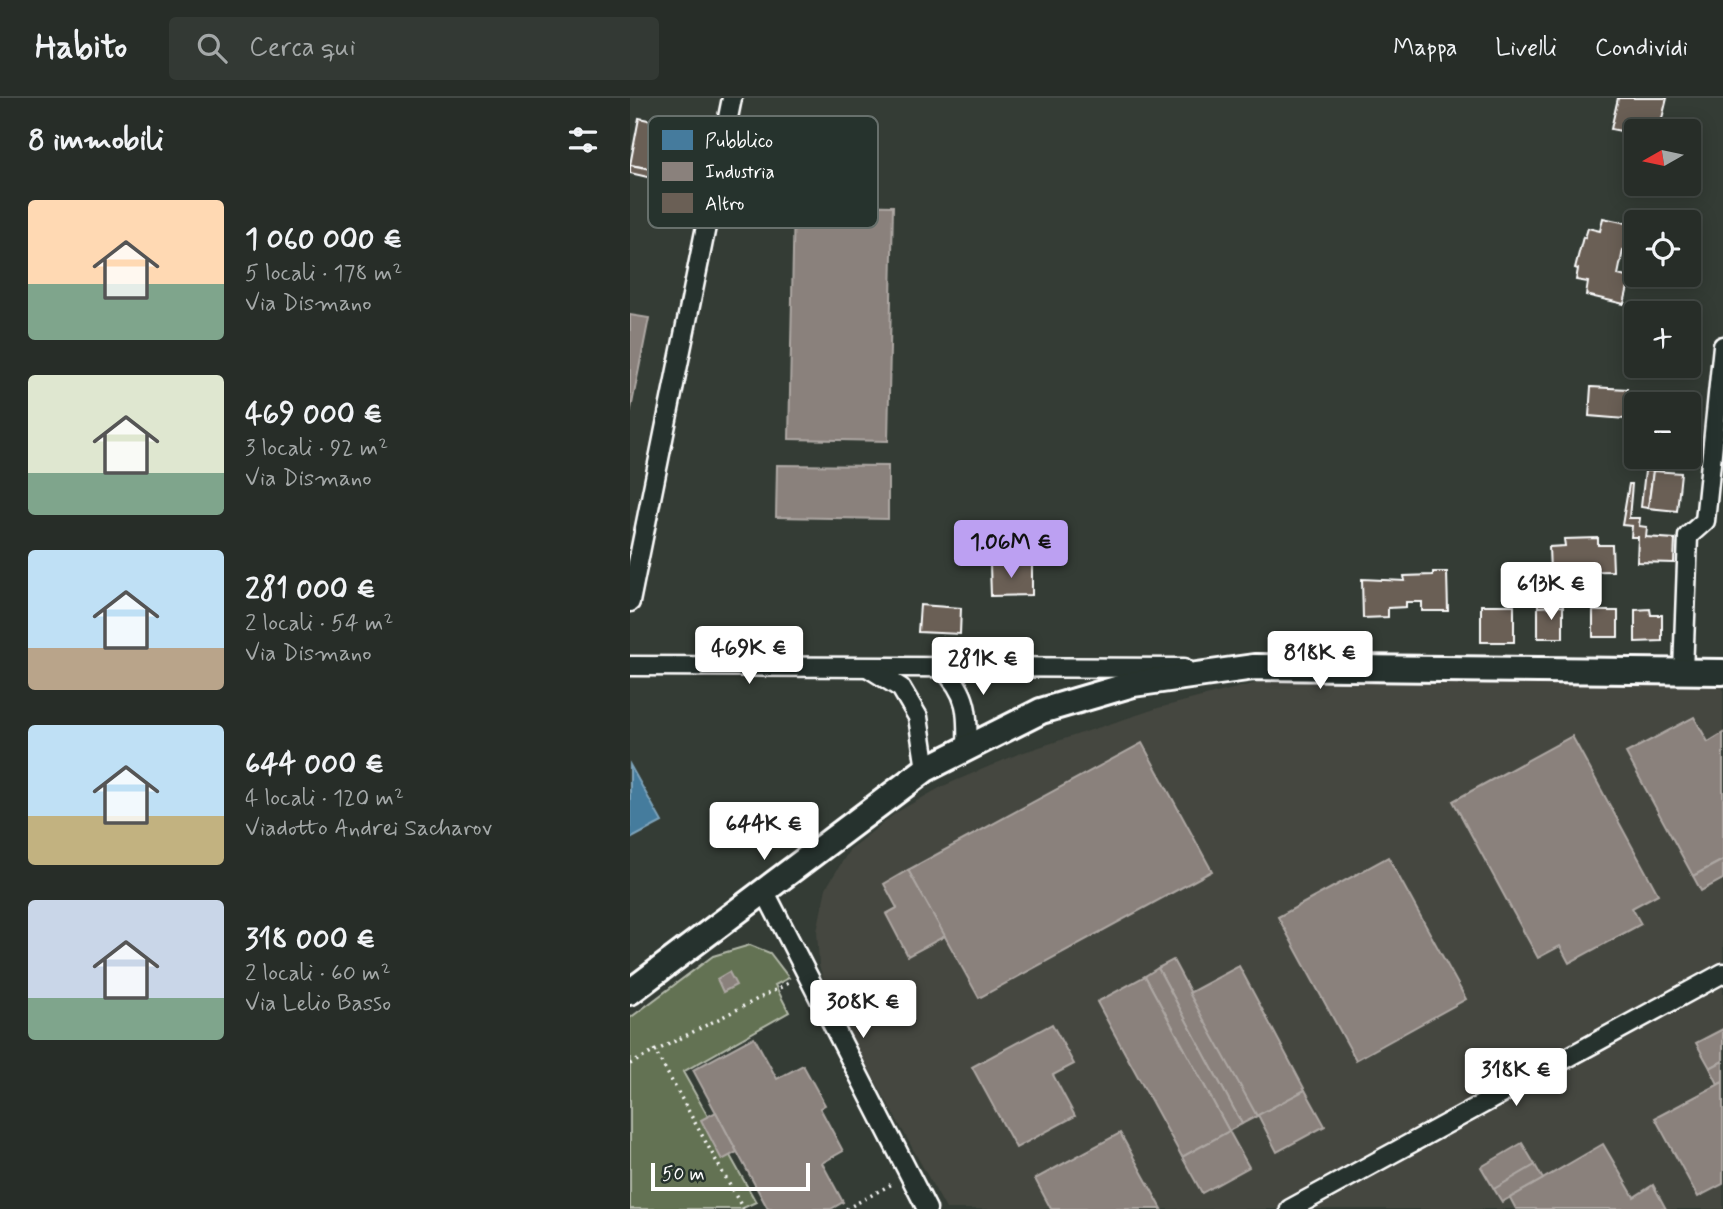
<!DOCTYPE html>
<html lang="it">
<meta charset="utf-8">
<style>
body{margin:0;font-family:Mynerve,sans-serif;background:#333934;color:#f1f3f6;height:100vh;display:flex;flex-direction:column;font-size:26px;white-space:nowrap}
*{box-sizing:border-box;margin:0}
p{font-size:23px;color:#a4a8a8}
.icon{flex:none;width:38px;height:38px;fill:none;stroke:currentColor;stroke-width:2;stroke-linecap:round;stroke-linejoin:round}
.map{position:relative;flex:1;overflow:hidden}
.sheet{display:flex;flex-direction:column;background:#272d28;width:630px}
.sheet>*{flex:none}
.needle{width:46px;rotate:261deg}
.controls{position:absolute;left:994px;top:21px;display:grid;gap:14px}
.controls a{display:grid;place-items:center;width:77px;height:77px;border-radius:7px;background:#272d28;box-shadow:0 4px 18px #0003,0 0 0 2px #434945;font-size:35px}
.scale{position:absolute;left:21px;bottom:18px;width:159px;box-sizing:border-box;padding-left:7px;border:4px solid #fff;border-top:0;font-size:19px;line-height:24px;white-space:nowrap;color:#fff;-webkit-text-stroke:5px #26332d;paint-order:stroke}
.price{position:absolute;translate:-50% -60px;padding:0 16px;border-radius:7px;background:#fff;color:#222;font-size:23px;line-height:46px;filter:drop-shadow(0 2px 4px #0008)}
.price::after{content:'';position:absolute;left:50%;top:42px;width:21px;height:16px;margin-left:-10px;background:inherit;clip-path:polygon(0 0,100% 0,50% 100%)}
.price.selected{background:#bca0f2;color:#111}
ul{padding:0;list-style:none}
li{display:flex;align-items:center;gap:21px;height:175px;padding:0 28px}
li span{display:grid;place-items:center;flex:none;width:196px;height:140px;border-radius:7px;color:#555}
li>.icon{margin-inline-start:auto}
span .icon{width:84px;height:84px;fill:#fffc;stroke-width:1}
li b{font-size:30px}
h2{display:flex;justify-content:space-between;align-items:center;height:84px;padding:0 28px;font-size:30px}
header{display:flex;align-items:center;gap:42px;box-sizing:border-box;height:98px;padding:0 35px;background:#272d28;border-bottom:2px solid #434945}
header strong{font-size:33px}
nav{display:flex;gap:38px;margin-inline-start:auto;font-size:24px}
.search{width:490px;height:63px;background:#333934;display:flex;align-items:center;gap:18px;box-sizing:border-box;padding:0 24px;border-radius:7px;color:#a4a8a8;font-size:26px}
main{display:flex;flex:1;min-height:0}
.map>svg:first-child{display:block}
.built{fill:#44463f}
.green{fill:#647253;stroke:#b2b8a9;stroke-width:2}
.public{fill:#457b9d;stroke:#7da3ba;stroke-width:2}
.industry{fill:#8a817c;stroke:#ada7a3;stroke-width:2}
.building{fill:#6a5f55;stroke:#fff;stroke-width:2}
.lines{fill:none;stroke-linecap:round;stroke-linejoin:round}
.minor-casing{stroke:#fff;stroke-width:23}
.secondary-casing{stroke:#fff;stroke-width:30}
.path{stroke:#fff;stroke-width:3.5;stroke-dasharray:2 5;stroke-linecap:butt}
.minor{stroke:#26332d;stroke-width:18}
.secondary{stroke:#26332d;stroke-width:24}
.key{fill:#26332d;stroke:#67706c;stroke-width:2}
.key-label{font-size:19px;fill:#fff}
</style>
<header>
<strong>Habito</strong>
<div class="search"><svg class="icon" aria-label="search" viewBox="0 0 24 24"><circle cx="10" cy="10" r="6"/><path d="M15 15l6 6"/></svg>Cerca qui</div>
<nav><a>Mappa</a><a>Livelli</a><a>Condividi</a></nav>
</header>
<main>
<section class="sheet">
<h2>8 immobili<svg class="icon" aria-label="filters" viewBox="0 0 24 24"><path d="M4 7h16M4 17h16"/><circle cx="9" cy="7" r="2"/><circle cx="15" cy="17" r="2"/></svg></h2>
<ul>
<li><span style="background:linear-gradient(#ffd9b3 60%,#7fa58c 0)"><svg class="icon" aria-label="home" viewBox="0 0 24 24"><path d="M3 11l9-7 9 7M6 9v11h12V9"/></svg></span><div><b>1 060 000 €</b><p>5 locali · 178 m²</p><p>Via Dismano</p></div></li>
<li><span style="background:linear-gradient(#dfe7d0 70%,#7fa58c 0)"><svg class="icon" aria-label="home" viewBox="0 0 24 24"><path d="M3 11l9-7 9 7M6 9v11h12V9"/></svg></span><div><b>469 000 €</b><p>3 locali · 92 m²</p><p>Via Dismano</p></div></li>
<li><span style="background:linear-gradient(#bfe0f5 70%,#b9a48a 0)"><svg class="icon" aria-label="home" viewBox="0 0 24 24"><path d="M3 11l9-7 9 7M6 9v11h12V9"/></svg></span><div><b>281 000 €</b><p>2 locali · 54 m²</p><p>Via Dismano</p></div></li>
<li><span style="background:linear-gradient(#bfe0f5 65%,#c2b280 0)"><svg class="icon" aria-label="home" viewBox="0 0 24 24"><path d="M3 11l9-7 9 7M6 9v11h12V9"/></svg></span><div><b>644 000 €</b><p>4 locali · 120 m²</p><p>Viadotto Andrei Sacharov</p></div></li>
<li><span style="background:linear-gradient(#c9d6e8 70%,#7fa58c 0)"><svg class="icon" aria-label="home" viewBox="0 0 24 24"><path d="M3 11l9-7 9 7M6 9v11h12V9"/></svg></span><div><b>318 000 €</b><p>2 locali · 60 m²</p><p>Via Lelio Basso</p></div></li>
</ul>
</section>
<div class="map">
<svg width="1093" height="1111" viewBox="0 0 1093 1111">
<rect width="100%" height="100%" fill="#343c35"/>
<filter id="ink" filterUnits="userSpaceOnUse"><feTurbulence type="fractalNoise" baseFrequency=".0143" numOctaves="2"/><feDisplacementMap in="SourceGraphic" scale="14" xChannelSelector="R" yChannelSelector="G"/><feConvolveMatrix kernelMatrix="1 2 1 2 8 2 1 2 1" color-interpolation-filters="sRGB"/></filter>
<g filter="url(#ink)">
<!-- built -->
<path class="built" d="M638 582 1093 587V1111H316L201 903 189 868 187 833 196 790 220 751 267 714 313 688 388 656 528 610Z"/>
<!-- green -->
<path class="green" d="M120 847 140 855 159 880 145 887 159 914 53 974 126 1104 111 1111H0V920L83 858Z"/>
<!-- public -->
<path class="public" d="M0 667 32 724 0 741Z"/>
<!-- industry -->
<g class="industry">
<path d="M164 106 263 108 258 343 159 341Z"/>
<path d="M0 217 19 220 0 316Z"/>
<path d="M147 367 258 368V421L146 419Z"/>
<path d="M1064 619 1078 644 1093 635V762L1063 778 996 655Z"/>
<path d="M942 638 1028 796 1002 810 1011 826 939 865 930 848 908 860 823 703Z"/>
<path d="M512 645 582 773 349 900 278 772Z"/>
<path d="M758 759 836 901 726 962 648 819Z"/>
<path d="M1093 762V781L1071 793 1063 778Z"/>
<path d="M278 772 315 838 278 858 256 816 267 810 254 786Z"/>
<path d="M543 862 627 1018 612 1026 528 870Z"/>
<path d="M609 868 675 992 627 1018 559 895Z"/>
<path d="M528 870 612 1026 599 1033 515 878Z"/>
<path d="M99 874 106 887 93 894 87 881Z"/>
<path d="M515 878 599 1033 552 1059 467 904Z"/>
<path d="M422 926 444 966 423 977 445 1018 386 1050 342 969Z"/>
<path d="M1093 931V963L1080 970 1066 945Z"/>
<path d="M124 939 147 981 173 967 195 1007 190 1010 213 1053 192 1065 213 1104 201 1111H138L63 972Z"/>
<path d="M1093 963V984L1088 986 1080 970Z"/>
<path d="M1093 984V1086L1068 1099 1025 1020Z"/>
<path d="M675 992 695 1028 647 1054 628 1017Z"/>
<path d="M86 1014 107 1054 92 1062 71 1022Z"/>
<path d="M599 1033 619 1069 572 1095 552 1059Z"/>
<path d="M490 1035 532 1111H421L405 1081Z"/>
<path d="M892 1045 905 1067 864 1091 851 1069Z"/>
<path d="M973 1046 1004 1099 1023 1087 1036 1111H886L880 1100Z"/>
<path d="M905 1067 913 1081 872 1104 864 1091Z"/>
</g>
<!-- building -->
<g class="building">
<path d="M988 0H1037L1029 33H1006V64L1000 63 1006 36 981 31Z"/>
<path d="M9 20 32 25 22 71 0 67Z"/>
<path d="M32 25 44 28 35 83 0 75V67L22 71Z"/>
<path d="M973 120 1006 127V155L993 152 988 177 1000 180 994 206 956 197 958 184 946 182 948 171 945 170 953 139 955 140 958 130 970 133Z"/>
<path d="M961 289 997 291 995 321 959 318Z"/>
<path d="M1015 373H1023L1018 410 1011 409Z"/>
<path d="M1023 373 1051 375 1047 413 1018 410Z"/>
<path d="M999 386H1002L999 420H1010L1009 428 1017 429 1016 439 1045 441 1044 465 1007 464 1008 439H1001L1002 428 992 427Z"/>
<path d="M968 440V447H982L983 473 920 474 919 449 935 448 934 441Z"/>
<path d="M402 466V497L361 498 360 467Z"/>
<path d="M803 474H817L818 513H792V504H776V509L758 510V519L733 520 732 481 775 483 774 478 803 477Z"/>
<path d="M903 490 922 493V508L908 509V504H903Z"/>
<path d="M290 507 331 510 330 536 288 534Z"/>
<rect x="851" y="507" width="33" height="37"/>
<path d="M933 508V540H908V509Z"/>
<path d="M1020 511 1021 517H1032V543L1005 544V512Z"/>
<rect x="963" y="513" width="25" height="26"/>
</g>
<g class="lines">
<!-- minor casing -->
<g class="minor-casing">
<g id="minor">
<path d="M0 504 102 0"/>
<path d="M0 568 554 570"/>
<path d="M239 570 271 590 288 619 296 671"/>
<path d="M312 570C339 596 338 616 337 651"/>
<path d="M1053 574 1058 438 1075 423 1093 248"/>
<path d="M134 792 297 1111"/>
<path d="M660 1111 1093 875"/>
</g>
</g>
<!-- secondary casing -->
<g class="secondary-casing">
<path id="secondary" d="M0 894 296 671 411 613 503 586 624 569 1093 574"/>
</g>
<!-- path -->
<g class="path">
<path d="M24 951 113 1111"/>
<path d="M0 966 161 884"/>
<path d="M216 1111 262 1086"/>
</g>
<!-- minor -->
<use href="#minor" class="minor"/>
<!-- secondary -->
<use href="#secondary" class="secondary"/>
</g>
</g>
<!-- legend -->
<rect x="18" y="18" width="230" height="112" rx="10" class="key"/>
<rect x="32" y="32" width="31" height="20" fill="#457b9d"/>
<rect x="32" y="64" width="31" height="19" fill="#8a817c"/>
<rect x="32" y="95" width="31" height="20" fill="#6a5f55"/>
<g class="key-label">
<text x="75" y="49">Pubblico</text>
<text x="75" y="80">Industria</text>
<text x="75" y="112">Altro</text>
</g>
</svg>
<div class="controls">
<a><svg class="needle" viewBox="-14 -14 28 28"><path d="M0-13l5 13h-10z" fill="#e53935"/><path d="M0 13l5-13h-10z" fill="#a4a8a8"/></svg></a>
<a><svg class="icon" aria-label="locate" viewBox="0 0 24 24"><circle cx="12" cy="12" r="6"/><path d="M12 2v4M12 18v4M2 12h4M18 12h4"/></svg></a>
<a>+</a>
<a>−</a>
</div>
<div class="scale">50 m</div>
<b class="price selected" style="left:381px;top:482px">1.06M €</b>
<b class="price" style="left:921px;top:524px">613K €</b>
<b class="price" style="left:119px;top:588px">469K €</b>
<b class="price" style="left:690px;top:593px">818K €</b>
<b class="price" style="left:353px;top:599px">281K €</b>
<b class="price" style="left:134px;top:764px">644K €</b>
<b class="price" style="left:233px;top:942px">308K €</b>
<b class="price" style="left:886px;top:1010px">318K €</b>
</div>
</main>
